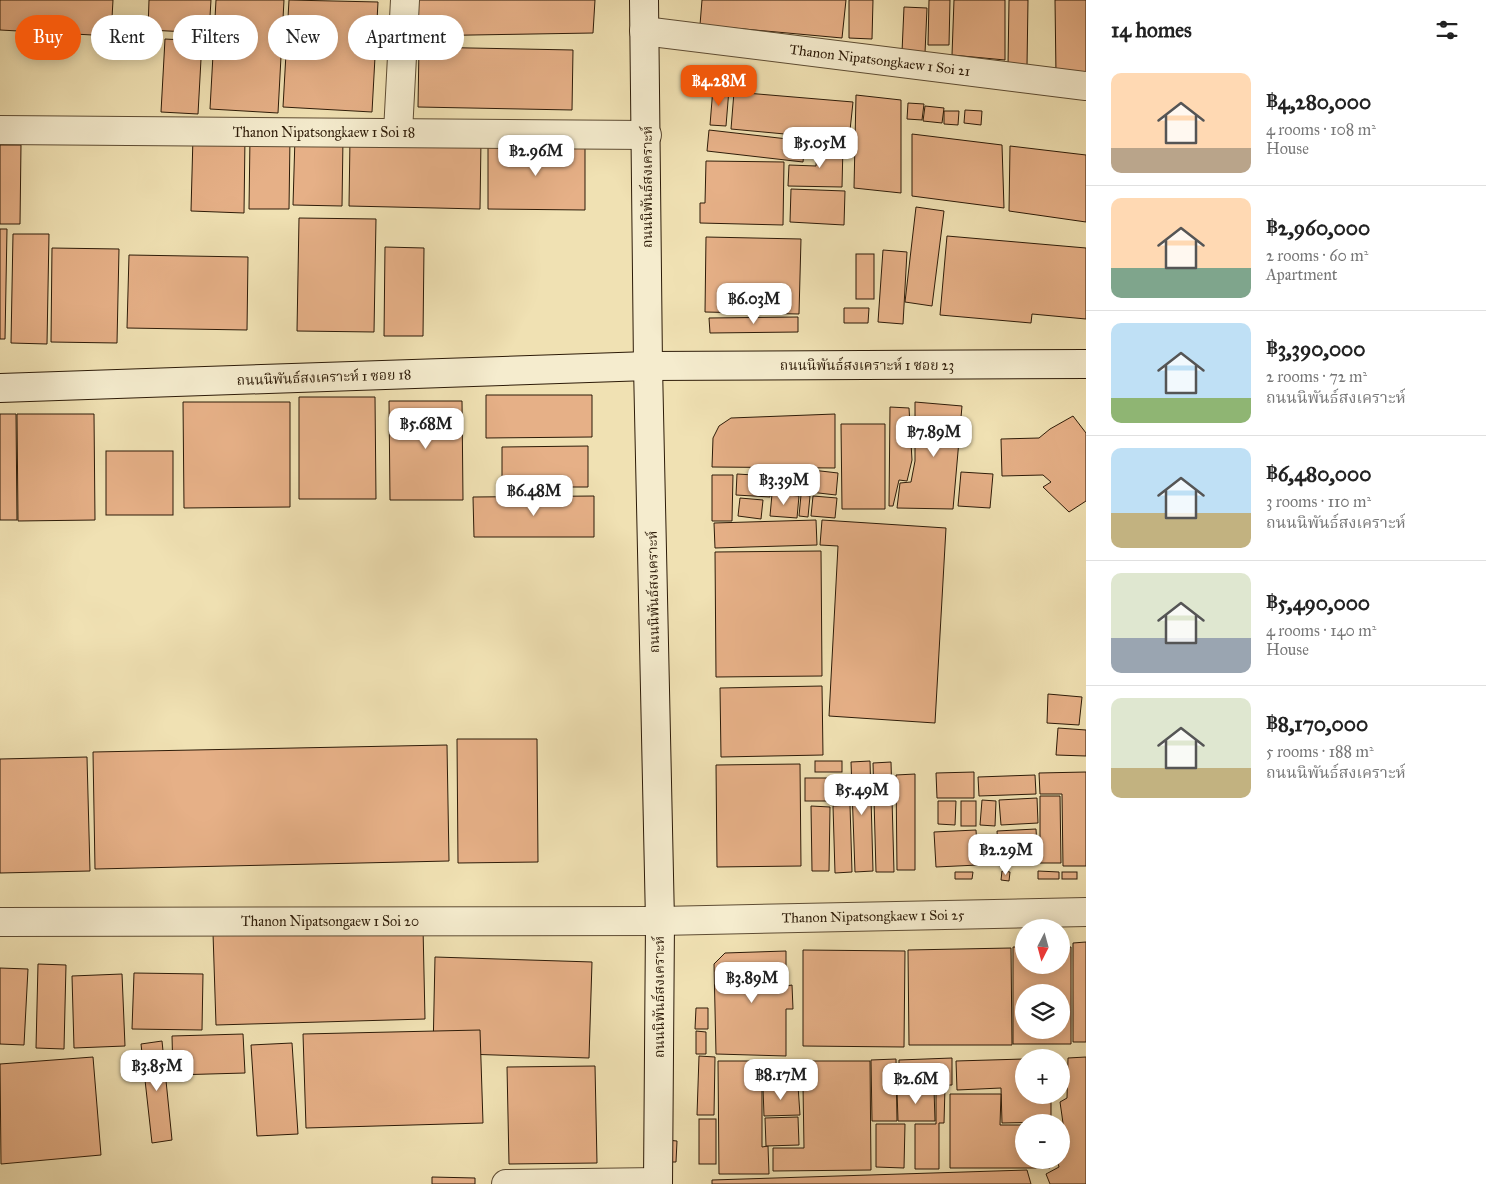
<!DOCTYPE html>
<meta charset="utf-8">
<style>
body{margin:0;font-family:"IM FELL Great Primer","Noto Serif Thai",serif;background:#f2f2f2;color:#222;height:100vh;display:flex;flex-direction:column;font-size:19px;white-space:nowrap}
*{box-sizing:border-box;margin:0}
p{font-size:16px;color:#767676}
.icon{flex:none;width:28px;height:28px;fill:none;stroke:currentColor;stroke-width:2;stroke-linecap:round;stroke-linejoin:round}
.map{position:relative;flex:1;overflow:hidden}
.side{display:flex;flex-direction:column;background:#fff;width:400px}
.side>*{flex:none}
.top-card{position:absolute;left:15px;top:15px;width:475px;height:45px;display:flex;gap:10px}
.needle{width:32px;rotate:186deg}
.buttons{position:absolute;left:1015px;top:919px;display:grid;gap:10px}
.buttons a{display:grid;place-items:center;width:55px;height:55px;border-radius:50%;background:#fff;box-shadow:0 2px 12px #0003;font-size:25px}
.price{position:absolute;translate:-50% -42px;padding:0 11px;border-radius:10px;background:#fff;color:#222;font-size:16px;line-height:32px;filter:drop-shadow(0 1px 2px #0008)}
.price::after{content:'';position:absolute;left:50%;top:30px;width:15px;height:11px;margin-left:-8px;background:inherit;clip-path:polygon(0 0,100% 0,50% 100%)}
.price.active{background:#ea580c;color:#fff}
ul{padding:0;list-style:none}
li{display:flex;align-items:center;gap:15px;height:125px;padding:0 25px}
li+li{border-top:1px solid #e0e0e0}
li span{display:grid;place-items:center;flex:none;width:140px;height:100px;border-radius:10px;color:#555}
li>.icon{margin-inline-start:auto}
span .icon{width:60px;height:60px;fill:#fffc;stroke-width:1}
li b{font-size:21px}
h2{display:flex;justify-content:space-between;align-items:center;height:60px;padding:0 25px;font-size:21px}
.tag{padding:0 18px;border-radius:22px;background:#fff;box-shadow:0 2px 12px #0003;font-size:18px;line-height:45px}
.tag.active{background:#ea580c;color:#fff}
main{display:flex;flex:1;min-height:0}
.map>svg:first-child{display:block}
.building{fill:#e6b087;stroke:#2d1b08;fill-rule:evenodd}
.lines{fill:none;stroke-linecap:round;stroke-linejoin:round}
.street-casing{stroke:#5e4c33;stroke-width:30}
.secondary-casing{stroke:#2d1b08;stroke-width:30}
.street{stroke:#f5ecce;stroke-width:28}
.secondary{stroke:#f5ecce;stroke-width:28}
.labels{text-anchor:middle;stroke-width:4.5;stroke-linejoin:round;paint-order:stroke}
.street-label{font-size:14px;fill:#2d1b08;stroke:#f5ecce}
</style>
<main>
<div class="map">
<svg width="1086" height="1184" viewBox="0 0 1086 1184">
<rect width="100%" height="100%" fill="#f0e1b3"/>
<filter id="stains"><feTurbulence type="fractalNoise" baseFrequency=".004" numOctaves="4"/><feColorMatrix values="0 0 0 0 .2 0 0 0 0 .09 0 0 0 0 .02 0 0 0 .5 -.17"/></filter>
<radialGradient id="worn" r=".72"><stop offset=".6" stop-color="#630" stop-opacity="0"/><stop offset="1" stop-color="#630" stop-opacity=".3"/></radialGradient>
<!-- building -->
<g class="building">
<path d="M0 0H113L111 36 0 30Z"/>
<path d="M149 0H211L209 33 148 30Z"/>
<path d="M216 0H284L278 113 210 109Z"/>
<path d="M289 0 378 2 372 112 283 107Z"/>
<path d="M412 0H595L593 33 412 36Z"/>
<path d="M702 0H846L842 38 700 25Z"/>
<path d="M849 0H873L872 39 849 38Z"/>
<path d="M929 0H950L949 45H928Z"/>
<path d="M954 0H1005V60L952 55Z"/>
<path d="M1009 0H1028L1027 66H1008Z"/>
<path d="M1055 0H1086V75H1056Z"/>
<path d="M904 7 927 8 925 53 902 52Z"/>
<path d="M165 39 202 41 198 114 161 112Z"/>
<path d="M419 47 573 50 572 110 418 107Z"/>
<path d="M713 88 729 89 726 126 710 125Z"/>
<path d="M734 92 853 102 849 140 731 129Z"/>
<path d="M856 95 901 100V193L854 188Z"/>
<path d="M908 103 924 104 922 120 907 119Z"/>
<path d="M925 106 944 108 942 123 923 121Z"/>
<path d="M965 110 982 111 981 125 964 123Z"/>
<path d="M944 111H959L958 125 944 124Z"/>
<path d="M709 130 805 141 803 162 707 151Z"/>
<path d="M912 134 1002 145 1004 208 912 196Z"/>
<path d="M193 136 245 137 244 213 191 211Z"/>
<path d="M250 137 290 138 289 209H249Z"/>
<path d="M295 137 343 138 342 206 293 205Z"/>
<path d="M350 138 481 140 480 209 349 206Z"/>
<path d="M488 144 585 145V210L488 209Z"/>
<path d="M817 144 843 145 842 187 788 186 789 165 816 166Z"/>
<path d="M0 145H21L20 224H0Z"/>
<path d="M1010 146 1086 155V222L1009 211Z"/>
<path d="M706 161 784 162 783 225 700 223V203H705Z"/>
<path d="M791 189 845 191 844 225 790 222Z"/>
<path d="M916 207 944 211 932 306 905 302Z"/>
<path d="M299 218 376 219 374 332 297 331Z"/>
<path d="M0 229H7L5 339H0Z"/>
<path d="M13 234H49L47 344 11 343Z"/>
<path d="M947 236 1086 248V319L1032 314 1031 323 940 315Z"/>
<path d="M706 237 801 239 799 314 705 312Z"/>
<path d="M385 247 424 248 423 336H384Z"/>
<path d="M52 248 119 249 117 343 51 342Z"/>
<path d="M883 250 907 252 903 324 878 322Z"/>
<rect x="856" y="254" width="18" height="45"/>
<path d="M129 255 248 257 247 330 127 328Z"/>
<path d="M844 308H869L868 323H844Z"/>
<path d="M798 317V332L710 333 709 318Z"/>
<path d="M486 395H592V437L486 438Z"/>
<path d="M299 397H375L376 499H299Z"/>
<path d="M389 401H462L463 500H390Z"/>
<path d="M183 402H290V507L184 508Z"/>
<path d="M915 402 962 406 953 509 897 508 900 483 911 482 915 461Z"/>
<path d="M890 407 909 408 912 460 907 481 899 480 893 506H889Z"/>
<path d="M0 414H16L17 520H0Z"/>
<path d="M17 414H94L95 520 18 521Z"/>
<path d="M835 414V468L712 467 713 438 719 426 731 418Z"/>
<path d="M1073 416 1086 433V501L1069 512 1043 487 1051 482 1043 475 1002 476 1001 439 1039 438 1050 429Z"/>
<path d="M841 424H885V509H842Z"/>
<path d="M588 446V487H502V447Z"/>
<rect x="106" y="451" width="67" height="64"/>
<path d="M784 470 808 471 807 491H784Z"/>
<path d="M812 470 838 473 836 495 810 492Z"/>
<path d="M961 472 993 474 990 508 958 506Z"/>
<path d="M737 474 771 476 770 497 736 495Z"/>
<path d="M712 475H733L732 521H712Z"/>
<path d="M772 494 799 496 797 518 770 516Z"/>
<path d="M801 495 810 496 808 517 799 516Z"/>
<path d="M594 496V537H474L473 497Z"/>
<path d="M813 496 837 498 835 518 811 516Z"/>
<path d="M740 498 763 500 761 519 738 516Z"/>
<path d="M816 520 817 545 715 548 714 523Z"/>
<path d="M822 520 946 528 935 723 829 716 838 546 820 545Z"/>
<path d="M821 551 822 676 716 677 715 552Z"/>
<path d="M822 686 823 755 721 757 720 688Z"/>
<path d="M1048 694 1082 697 1079 725 1047 723Z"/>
<path d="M1058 728 1086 730V756L1056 755Z"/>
<path d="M457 739H537L538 862 458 863Z"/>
<path d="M447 745 449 861 95 869 93 752Z"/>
<path d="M87 757 90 871 0 873V759Z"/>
<rect x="815" y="761" width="27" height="11"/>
<path d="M870 761 873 871 855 872 851 762Z"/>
<path d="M891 762 894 872H876L873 763Z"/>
<path d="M800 764 801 866 717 867 716 765Z"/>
<path d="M974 772V798H937L936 773Z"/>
<path d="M1086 772V866H1063L1062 794H1040L1039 773Z"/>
<path d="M915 774V870H897L896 775Z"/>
<path d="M1035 775 1036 794 979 796 978 777Z"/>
<rect x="805" y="778" width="32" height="23"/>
<path d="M1040 796H1060L1061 863H1040Z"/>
<path d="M1037 798 1038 823 1001 825 999 800Z"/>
<path d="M982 800 996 801 995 826 980 825Z"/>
<path d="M938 801H956L955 825 938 824Z"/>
<rect x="961" y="801" width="15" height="25"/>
<path d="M850 805 852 872 835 873 833 806Z"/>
<path d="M811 806 830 807 829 871H812Z"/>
<path d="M1036 829 1038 864 999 866 997 831Z"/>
<path d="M976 830 978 865 936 867 934 832Z"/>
<path d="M1002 871 1010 872 1009 881 1001 880Z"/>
<path d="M1038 871 1059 872V879H1038Z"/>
<path d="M955 872H973L972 879H955Z"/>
<rect x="1062" y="872" width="15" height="7"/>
<path d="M423 927 425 1019 216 1025 213 933Z"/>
<path d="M1086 942V1042H1073V943Z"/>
<path d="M1013 947H1024V965H1061V947H1071V1044H1013ZM1024 992H1061V1030H1024Z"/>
<path d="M1011 948 1012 1045H909L908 950Z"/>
<path d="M803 950 905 951 904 1047 803 1046Z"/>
<path d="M786 951V986L792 985 793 1009H786V1056L716 1054 714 964 725 953Z"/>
<path d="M435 957 592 962 589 1058 433 1053Z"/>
<path d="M38 964 66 965 64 1049 36 1048Z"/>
<path d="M0 968 28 969 24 1045 0 1044Z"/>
<path d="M134 973 203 974 202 1030 132 1029Z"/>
<path d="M122 974 125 1046 74 1048 72 976Z"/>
<path d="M696 1008H708V1029H695Z"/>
<path d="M480 1030 483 1123 306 1128 303 1034Z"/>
<path d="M696 1031 706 1032V1054H696Z"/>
<path d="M243 1034 245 1073 173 1075 172 1036Z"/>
<path d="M162 1041 172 1140 152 1143 141 1044Z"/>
<path d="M292 1043 298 1134 257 1136 251 1045Z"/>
<path d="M699 1056 715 1057 714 1115H697Z"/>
<path d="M93 1057 101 1155 1 1164 0 1064Z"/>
<path d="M1086 1057V1184H1050L1046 1174 1059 1167 1057 1160H1061L1063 1123 1060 1102 1067 1098 1068 1058Z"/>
<path d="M952 1058V1085L899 1086V1060Z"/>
<path d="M896 1059 897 1121H872L871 1060Z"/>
<path d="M1024 1059V1095H1051V1122L1002 1123 1001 1088 957 1090 956 1061Z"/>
<path d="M718 1061H767V1086H762V1147L768 1146 769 1174H719Z"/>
<path d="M771 1061H870L871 1170 773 1171V1148H804L803 1086H771Z"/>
<path d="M595 1066 597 1163 509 1164 507 1067Z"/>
<path d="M798 1086 800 1115 764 1116 763 1088Z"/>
<path d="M936 1086 945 1087 944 1123H939V1169H915V1124H936Z"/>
<path d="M934 1089 935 1121H898L897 1090Z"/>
<path d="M950 1094H1001L1000 1125H1024V1160H1050V1168H950Z"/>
<path d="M798 1117 799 1145 766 1146 765 1118Z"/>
<rect x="699" y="1119" width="17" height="45"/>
<path d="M876 1124H905L904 1168 876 1167Z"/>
<path d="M667 1140 677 1141 676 1162H666Z"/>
<path d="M1027 1170 1031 1184H712V1180Z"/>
<path d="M432 1177 475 1178V1184H432Z"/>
</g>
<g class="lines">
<!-- street casing -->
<g class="street-casing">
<g id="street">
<path d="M644 31 1086 86"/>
<path d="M0 130 647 135"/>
<path d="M398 132 405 0"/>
<path d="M0 922 660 921 1086 912"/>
<path d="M506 1184 658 1182"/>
</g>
</g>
<!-- secondary casing -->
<g class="secondary-casing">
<g id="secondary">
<path d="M644 0 648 366 660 921 658 1184"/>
<path d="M0 388 648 366 1086 364"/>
</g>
</g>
<!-- street -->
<use href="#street" class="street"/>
<!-- secondary -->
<use href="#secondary" class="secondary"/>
</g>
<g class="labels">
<!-- street labels -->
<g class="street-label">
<text transform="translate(880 60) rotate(7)" y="5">Thanon Nipatsongkaew 1 Soi 21</text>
<text x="324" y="137">Thanon Nipatsongkaew 1 Soi 18</text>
<text transform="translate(647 187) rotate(-90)" y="5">ถนนนิพันธ์สงเคราะห์</text>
<text x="867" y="370">ถนนนิพันธ์สงเคราะห์ 1 ซอย 23</text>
<text transform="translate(324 377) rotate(-2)" y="5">ถนนนิพันธ์สงเคราะห์ 1 ซอย 18</text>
<text transform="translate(653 592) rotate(-91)" y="5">ถนนนิพันธ์สงเคราะห์</text>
<text transform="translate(873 916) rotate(-1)" y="5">Thanon Nipatsongkaew 1 Soi 25</text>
<text x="330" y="926">Thanon Nipatsongaew 1 Soi 20</text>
<text transform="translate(659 997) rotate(-90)" y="5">ถนนนิพันธ์สงเคราะห์</text>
</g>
</g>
<rect width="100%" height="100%" filter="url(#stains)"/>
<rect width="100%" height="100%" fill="url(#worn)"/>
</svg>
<div class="buttons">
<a><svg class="needle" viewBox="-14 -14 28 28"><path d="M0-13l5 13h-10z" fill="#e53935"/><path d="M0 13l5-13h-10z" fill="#767676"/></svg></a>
<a><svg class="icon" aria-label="layers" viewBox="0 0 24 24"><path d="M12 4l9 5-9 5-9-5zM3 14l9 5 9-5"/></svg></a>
<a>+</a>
<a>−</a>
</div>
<b class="price active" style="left:719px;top:107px">฿4.28M</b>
<b class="price" style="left:820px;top:169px">฿5.05M</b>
<b class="price" style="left:536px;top:177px">฿2.96M</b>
<b class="price" style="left:754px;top:325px">฿6.03M</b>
<b class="price" style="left:426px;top:450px">฿5.68M</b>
<b class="price" style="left:934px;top:458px">฿7.89M</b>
<b class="price" style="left:784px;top:506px">฿3.39M</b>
<b class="price" style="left:534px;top:517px">฿6.48M</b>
<b class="price" style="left:862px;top:816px">฿5.49M</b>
<b class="price" style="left:1006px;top:876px">฿2.29M</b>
<b class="price" style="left:752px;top:1004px">฿3.89M</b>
<b class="price" style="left:157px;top:1092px">฿3.85M</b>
<b class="price" style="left:781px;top:1101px">฿8.17M</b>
<b class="price" style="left:916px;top:1105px">฿2.6M</b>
<div class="top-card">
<a class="tag active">Buy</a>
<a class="tag">Rent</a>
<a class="tag">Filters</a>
<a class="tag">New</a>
<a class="tag">Apartment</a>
</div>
</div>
<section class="side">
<h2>14 homes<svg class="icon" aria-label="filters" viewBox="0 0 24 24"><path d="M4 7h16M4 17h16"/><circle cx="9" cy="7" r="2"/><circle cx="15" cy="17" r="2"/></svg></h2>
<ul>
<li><span style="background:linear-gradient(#ffd9b3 75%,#b9a48a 0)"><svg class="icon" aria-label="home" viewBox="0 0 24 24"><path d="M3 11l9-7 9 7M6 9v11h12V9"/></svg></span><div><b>฿4,280,000</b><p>4 rooms · 108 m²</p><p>House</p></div></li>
<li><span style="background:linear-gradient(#ffd9b3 70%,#7fa58c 0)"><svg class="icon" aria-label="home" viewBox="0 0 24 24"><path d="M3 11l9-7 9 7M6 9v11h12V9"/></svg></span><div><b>฿2,960,000</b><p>2 rooms · 60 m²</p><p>Apartment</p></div></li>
<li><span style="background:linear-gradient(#bfe0f5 75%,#8fb573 0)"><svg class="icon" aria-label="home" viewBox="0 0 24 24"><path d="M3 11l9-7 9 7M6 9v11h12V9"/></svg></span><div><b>฿3,390,000</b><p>2 rooms · 72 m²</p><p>ถนนนิพันธ์สงเคราะห์</p></div></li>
<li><span style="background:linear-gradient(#bfe0f5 65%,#c2b280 0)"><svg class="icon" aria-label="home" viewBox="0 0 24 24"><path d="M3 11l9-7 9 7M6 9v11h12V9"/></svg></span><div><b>฿6,480,000</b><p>3 rooms · 110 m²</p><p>ถนนนิพันธ์สงเคราะห์</p></div></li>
<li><span style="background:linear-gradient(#dfe7d0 65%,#9aa5b1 0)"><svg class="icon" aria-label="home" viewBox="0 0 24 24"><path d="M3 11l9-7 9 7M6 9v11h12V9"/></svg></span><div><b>฿5,490,000</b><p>4 rooms · 140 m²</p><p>House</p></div></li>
<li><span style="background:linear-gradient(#dfe7d0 70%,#c2b280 0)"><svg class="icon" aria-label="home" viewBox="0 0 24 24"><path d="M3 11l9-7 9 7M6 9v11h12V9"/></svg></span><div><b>฿8,170,000</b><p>5 rooms · 188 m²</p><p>ถนนนิพันธ์สงเคราะห์</p></div></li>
</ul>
</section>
</main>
